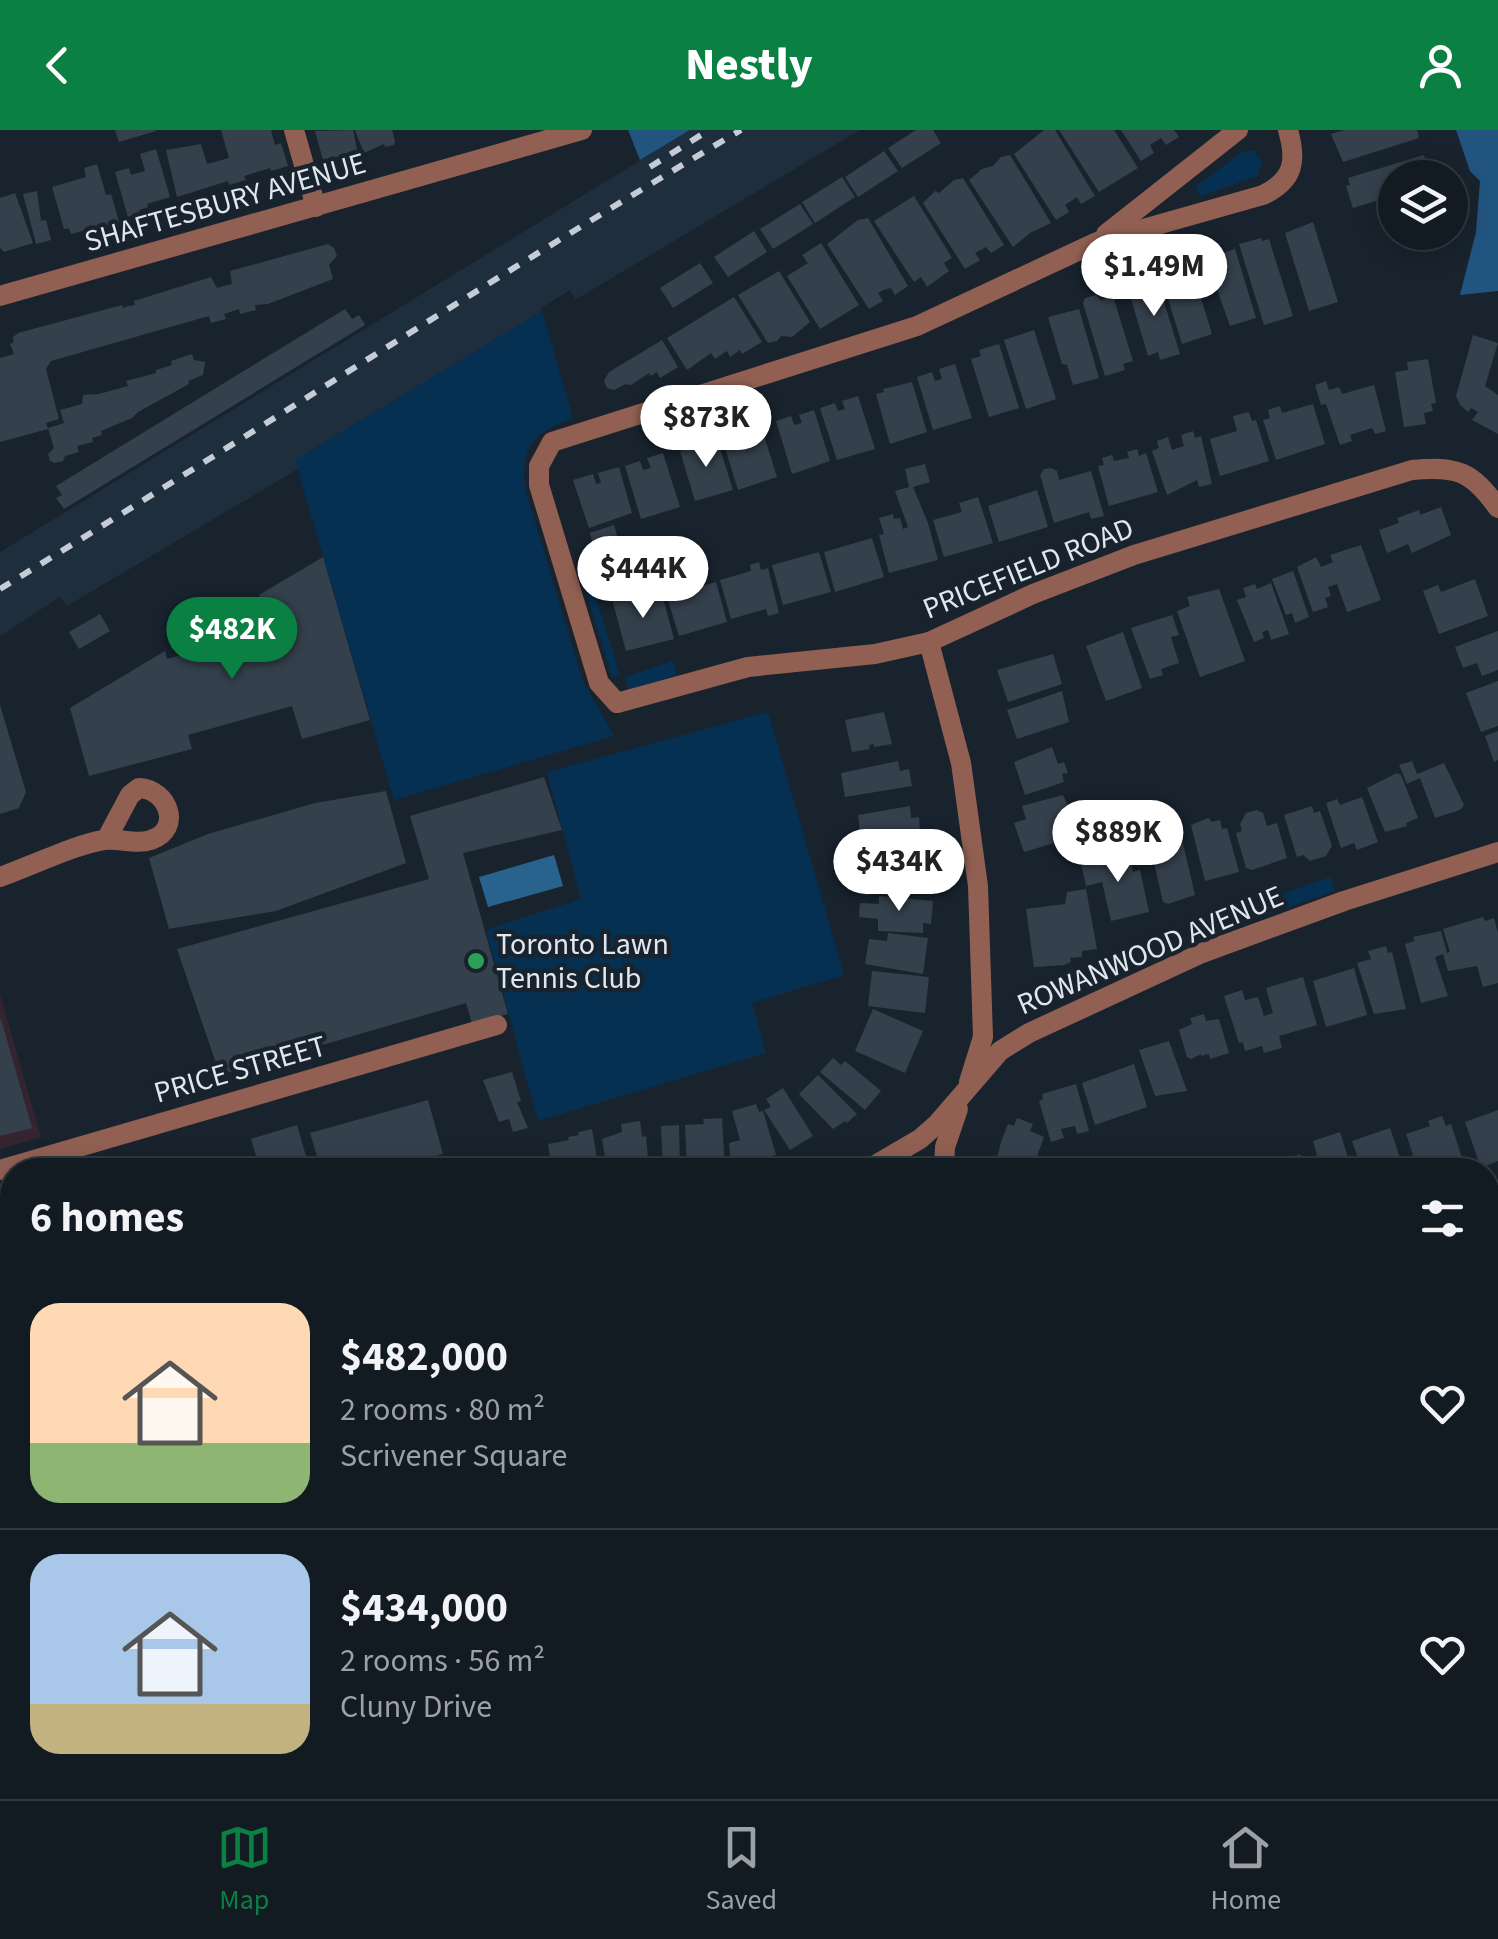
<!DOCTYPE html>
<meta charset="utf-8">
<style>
body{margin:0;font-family:"Source Sans 3",sans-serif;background:#1f272f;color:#f1f3f6;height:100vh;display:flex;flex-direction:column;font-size:38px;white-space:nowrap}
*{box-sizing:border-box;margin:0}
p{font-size:32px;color:#9ca1a5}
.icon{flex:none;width:55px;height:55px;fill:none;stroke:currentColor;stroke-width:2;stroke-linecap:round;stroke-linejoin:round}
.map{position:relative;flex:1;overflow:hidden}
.side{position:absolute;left:0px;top:1028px;width:1500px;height:642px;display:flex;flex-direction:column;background:#121a22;border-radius:40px 40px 0 0;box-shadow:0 5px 25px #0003,0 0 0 2px #313840}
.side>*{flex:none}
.buttons{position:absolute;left:1378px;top:30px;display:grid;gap:20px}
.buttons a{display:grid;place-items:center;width:90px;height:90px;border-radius:50%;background:#121a22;box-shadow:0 5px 25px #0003,0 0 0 2px #313840;font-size:50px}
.price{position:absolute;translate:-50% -85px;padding:0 22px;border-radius:35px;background:#fff;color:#222;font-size:32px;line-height:65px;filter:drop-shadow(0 2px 5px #0008)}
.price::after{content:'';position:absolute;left:50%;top:60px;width:30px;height:22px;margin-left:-15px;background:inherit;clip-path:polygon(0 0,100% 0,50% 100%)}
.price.selected{background:#0b8043;color:#fff}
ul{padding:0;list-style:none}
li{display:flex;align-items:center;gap:30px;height:250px;padding:0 30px}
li+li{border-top:2px solid #313840}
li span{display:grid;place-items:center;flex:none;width:280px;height:200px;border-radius:30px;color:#555}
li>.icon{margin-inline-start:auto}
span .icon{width:120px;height:120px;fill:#fffc;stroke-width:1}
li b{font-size:42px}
h2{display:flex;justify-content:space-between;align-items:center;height:120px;padding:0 30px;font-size:42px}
header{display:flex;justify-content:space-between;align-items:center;height:130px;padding:0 30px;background:#0b8043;color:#fff;font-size:45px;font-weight:800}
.dock{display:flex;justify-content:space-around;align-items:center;height:140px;border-top:2px solid #313840;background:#121a22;font-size:28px;color:#9ca1a5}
.dock a{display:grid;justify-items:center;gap:5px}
.dock .selected{color:#0b8043}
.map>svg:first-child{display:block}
.commercial{fill:#33242f}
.built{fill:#1e2e3d}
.green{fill:#053052}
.forest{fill:#225480}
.water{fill:#28638d}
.building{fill:#34404c}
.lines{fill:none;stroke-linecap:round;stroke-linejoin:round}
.minor{stroke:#916053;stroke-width:20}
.primary{stroke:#f6a58e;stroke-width:25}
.rail{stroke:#c5ccd5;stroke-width:6;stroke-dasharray:12 12;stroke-linecap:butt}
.leisure-dot{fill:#2e9e5b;stroke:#18232e;stroke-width:4}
.labels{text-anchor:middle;stroke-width:9;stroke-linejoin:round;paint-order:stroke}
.street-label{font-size:30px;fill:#e0e7ef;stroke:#18232e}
.poi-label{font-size:30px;fill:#e0e7ef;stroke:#18232e;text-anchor:start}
</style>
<header><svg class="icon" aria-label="back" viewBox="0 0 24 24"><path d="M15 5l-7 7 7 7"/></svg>Nestly<svg class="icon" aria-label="person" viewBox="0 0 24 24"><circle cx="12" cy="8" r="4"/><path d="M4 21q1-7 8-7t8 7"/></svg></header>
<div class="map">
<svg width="1498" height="1669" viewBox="0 0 1498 1669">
<rect width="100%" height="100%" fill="#18232e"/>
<!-- commercial -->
<g class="commercial">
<path d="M0 864 41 1007 0 1019Z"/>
<path d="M12 1055V1293L0 1251V1059Z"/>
<path d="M0 1469 12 1510V1658H58L61 1669H0Z"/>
</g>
<!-- built -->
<path class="built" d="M690 0H860L575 170 570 160 541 178 542 181 296 330 298 339 67 476 60 467 0 506V422Z"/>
<!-- green -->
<g class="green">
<path d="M1244 21H1254L1262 31 1258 46 1200 66 1195 57Z"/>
<path d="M542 181 573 288C534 303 521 314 525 358L582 549 614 606 394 670 295 330Z"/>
<path d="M587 439 620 545 612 547 580 441Z"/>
<path d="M673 531 677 545 629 560 625 547Z"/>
<path d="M768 582 844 845 752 873 766 923 538 991 486 800 581 769 547 642Z"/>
<path d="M1330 747 1335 761 1261 787 1256 773Z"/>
<path d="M461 1658H507L510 1668 572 1658 575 1664 556 1669H462Z"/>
</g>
<!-- forest -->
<g class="forest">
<path d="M628 0H690L640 30Z"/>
<path d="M1456 0H1498V161L1460 165 1476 102 1480 51 1470 41Z"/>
</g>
<!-- water -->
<path class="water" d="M554 725 563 756 488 777 479 747Z"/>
<!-- building -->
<g class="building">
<path d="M115 0H156V1L119 12Z"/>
<path d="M221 0H271L275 15 281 13 288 36 271 41 270 38 244 46 246 50 229 55 228 51 177 67 166 20 201 14 207 34 229 28Z"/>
<path d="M353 0 358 24 347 27 346 23 342 24 328 32 327 29 323 30 315 1Z"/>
<path d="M355 0H392L395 11 394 15 385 17 384 14 364 23Z"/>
<path d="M916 0H933L941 13 902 38 888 18Z"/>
<path d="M1044 0H1055L1095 66 1081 74 1077 67 1065 75 1069 82 1056 90 1014 24Z"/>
<path d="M1059 0H1114L1138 38 1099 62Z"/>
<path d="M1121 0H1174L1179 7 1166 15 1161 8 1150 15 1154 23 1141 31Z"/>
<path d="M1344 0H1417L1419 8 1343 32 1331 4Z"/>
<path d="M156 19 170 67 147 74 148 77 139 80 140 83 128 87 115 42 129 38 131 45 145 41 140 24Z"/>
<path d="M884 21 898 41 858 67 845 47Z"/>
<path d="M1010 25 1051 93 1030 103 1013 117 969 50 982 39 993 36 1001 27Z"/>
<path d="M1424 25 1431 48H1395V65L1353 78 1346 56 1350 55 1348 48Z"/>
<path d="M97 34 106 65 111 64 120 95 106 99 104 95 71 104 69 98 64 99 52 57 86 47 84 38Z"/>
<path d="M842 47 855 67 815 93 802 72Z"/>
<path d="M963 48 1004 115 991 123 986 117 975 123 980 130 965 139 923 73 935 61 939 63 954 50Z"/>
<path d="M37 61 41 91 46 90 51 110 36 114 23 64Z"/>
<path d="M15 63 33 113 4 122 0 118V68Z"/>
<path d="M914 66 952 128 944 133 949 141 927 157 921 147 914 152 874 91Z"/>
<path d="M800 74 813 94 773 119 760 99Z"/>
<path d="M868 88 908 156 895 165 891 158 883 160 878 163 883 171 869 179 827 114 858 90Z"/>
<path d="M1313 92 1338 172 1309 181 1285 103Z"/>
<path d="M754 101 767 122 728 147 714 127Z"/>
<path d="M1261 108 1262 111 1269 109 1293 186 1264 195 1239 114Z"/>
<path d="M821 113 859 175 820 199 787 146 808 133 802 125Z"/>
<path d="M328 114 334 118 337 126 329 135 333 149 268 174 255 175 256 180 240 184 239 179 224 184 226 189 211 193 209 186 51 231 46 239 59 289 46 293 48 299 0 312V228L14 224 10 214 14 212 13 207 18 203 122 175 123 178 128 176 135 175 134 171 211 147 217 158 232 154 230 141Z"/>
<path d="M1235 119 1256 188 1230 196 1206 128Z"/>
<path d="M700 133 713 153 673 178 660 158Z"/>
<path d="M1190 133 1212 204 1182 214 1160 143Z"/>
<path d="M779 141 810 192 792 207 781 206 777 211 768 213 738 165Z"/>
<path d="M1156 146 1180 224 1160 230 1158 222 1148 226 1128 159 1139 156 1138 152Z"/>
<path d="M1096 165 1101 170 1113 166 1133 231 1123 234 1125 240 1105 246 1083 173 1085 168Z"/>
<path d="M734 167 762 212 742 224 740 220 730 227 727 221 715 229 711 223 687 240 667 208Z"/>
<path d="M345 179 352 189 359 185 365 195 64 379 56 368 62 365 56 356Z"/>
<path d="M1079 179 1099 248 1073 255 1067 235 1062 234 1048 187Z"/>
<path d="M1034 200 1056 269 1026 279 1004 210Z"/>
<path d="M1473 205 1498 213 1485 256 1498 265V304L1472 290 1478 282 1471 278 1468 282 1460 275 1456 266Z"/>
<path d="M662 210 678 237 660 248 657 242 651 246 649 243 631 255 626 254 614 260 607 258 604 251 609 242Z"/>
<path d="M999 214 1019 278 989 287 971 229 981 226 979 220Z"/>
<path d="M192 224 194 230 205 232 203 245 188 251 189 254 138 282 132 288 101 301 102 305 92 308 93 312 77 316 79 322 65 326 63 331 55 333 50 331 48 324 54 318 48 298 64 293 60 280 82 274 83 265 99 264 128 256 126 251 156 243V240L172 235 171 231Z"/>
<path d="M1428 229 1436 273 1431 274 1433 281 1424 283 1426 294 1404 297 1395 242 1408 240 1407 232Z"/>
<path d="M955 234 972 288 933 300 917 247 932 242 935 251 942 249 939 239Z"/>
<path d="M1326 251 1329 260 1339 257 1342 264 1374 255 1386 301 1375 304 1372 298 1350 305 1352 311 1340 315 1326 274 1321 275 1315 255Z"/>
<path d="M912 252 927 302 890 314 876 264 884 262 883 259Z"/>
<path d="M858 266 875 319 837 330 820 278 835 273 838 281 845 279 842 271Z"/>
<path d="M1313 274 1325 314 1276 330 1263 290 1270 288 1268 280 1280 276 1282 283Z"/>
<path d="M814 280 830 331 792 344 776 291 791 286 794 295 802 293 799 285Z"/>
<path d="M1249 282 1252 291 1256 290 1269 331 1220 346 1210 309 1237 301 1233 286Z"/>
<path d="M761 296 777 347 738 360 722 308Z"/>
<path d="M1193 301 1195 308 1201 306 1212 354 1199 357 1197 350 1167 365 1152 321 1159 318 1157 311 1168 307 1172 320 1184 316 1181 305Z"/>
<path d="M717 309 733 360 695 371 680 321 688 319 687 316Z"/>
<path d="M1137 319 1139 326 1146 323 1158 362 1109 376 1098 336 1104 335 1102 328 1112 325 1114 331 1129 328 1127 322Z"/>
<path d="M663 323 680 377 641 389 625 336 640 331 643 340 651 338 647 328Z"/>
<path d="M925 334 930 352 913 357 928 393 938 430 889 443 879 405 884 404 879 388 893 384 894 389 900 388 903 399 908 397 895 361 909 357 905 339Z"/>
<path d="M619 337 632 383 589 398 573 350 593 344 596 354 601 353 598 343Z"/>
<path d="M1051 338 1057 341 1059 350 1091 341 1104 386 1091 389 1089 382 1054 393 1040 345 1044 339Z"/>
<path d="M1037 360 1048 397 999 412 988 376Z"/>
<path d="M978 367 993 413 944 427 933 390 962 382 959 373Z"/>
<path d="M1441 377 1451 405 1412 423 1408 414 1387 423 1379 400 1399 393 1397 388 1419 380 1420 385Z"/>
<path d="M614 395 621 419 596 426 590 403Z"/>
<path d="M872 408 884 447 835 462 824 422Z"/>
<path d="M1361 415 1381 470 1347 482 1337 454 1328 457 1331 466 1325 468 1328 477 1313 482 1297 437 1316 427 1321 437 1333 432 1330 425Z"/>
<path d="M819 422 831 462 783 475 772 435Z"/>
<path d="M323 427 370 590 302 609 292 576 188 605 192 619 89 646 70 578 165 521 167 529 269 499 259 465Z"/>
<path d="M759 432 761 440 768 438 779 483 768 486 766 479 731 489 720 450 751 441 750 435Z"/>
<path d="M1293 441 1309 487 1295 493 1292 483 1286 485 1272 449Z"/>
<path d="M1475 449 1488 486 1439 504 1423 461 1438 455 1441 462Z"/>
<path d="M716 452 727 492 679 506 667 467 675 465 672 457 682 454 684 461Z"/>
<path d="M1271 453 1289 504 1271 510 1268 500 1262 502 1264 508 1254 512 1237 470 1246 467 1243 458 1255 454 1257 459Z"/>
<path d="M1219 459 1245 531 1200 547 1177 481 1190 476 1187 467Z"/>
<path d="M657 462 663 468 674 509 626 521 612 469 634 463 637 476 647 473 645 465Z"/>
<path d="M100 484 110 501 79 519 69 502Z"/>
<path d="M1172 485 1179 505 1171 507 1179 533 1161 539 1163 545 1150 549 1131 498Z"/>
<path d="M1498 501V540L1482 546 1477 533 1463 538 1455 517Z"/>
<path d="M1123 502 1142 558 1106 571 1086 516Z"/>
<path d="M1053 524 1062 554 1008 572 997 540Z"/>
<path d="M1498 551V596L1481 602 1466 563Z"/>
<path d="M1062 561 1069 592 1017 609 1007 580Z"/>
<path d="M0 575 26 662 19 678 0 684Z"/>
<path d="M884 582 892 614 874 617V614L869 615 870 619 852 622 845 590Z"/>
<path d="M1498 601V630L1494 632 1485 606Z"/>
<path d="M1052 617 1058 634 1064 632 1068 643 1062 644 1064 652 1025 665 1014 632Z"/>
<path d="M898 631 900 641 909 639 912 656 845 667 841 643Z"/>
<path d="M1412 631 1417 644 1444 633 1464 675 1460 680 1435 688 1420 648 1407 654 1399 635Z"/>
<path d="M1397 643 1401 645 1418 688 1406 693 1407 696 1385 702 1367 658Z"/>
<path d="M544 647 562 700 463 723 508 884 472 894 466 873 220 945 177 819 429 749 410 686Z"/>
<path d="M386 661 406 733 276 781 169 799 149 728 208 704 315 673Z"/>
<path d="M1063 665 1069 678 1059 684 1062 694 1072 692 1074 707 1024 722 1014 693 1026 689 1022 676Z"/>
<path d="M1362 667 1378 712 1357 720 1354 713 1341 718 1326 673 1337 669 1340 675Z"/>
<path d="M910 676 911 688 919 687 920 701 912 702 913 706 861 711 858 685Z"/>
<path d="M1312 676 1314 683 1320 681 1332 716 1326 726 1310 731 1303 725 1297 727 1284 685Z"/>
<path d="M1257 680 1263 683 1267 696 1277 693 1287 728 1252 740 1246 738 1236 703 1242 701 1240 694 1246 683Z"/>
<path d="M1208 688 1212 692 1220 690 1222 699 1227 698 1239 742 1205 751 1191 695Z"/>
<path d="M1181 705 1195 765 1168 774 1163 772 1152 724 1145 726 1141 712Z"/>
<path d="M1128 721 1133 742 1140 740 1149 782 1111 791 1102 752 1086 756 1081 734Z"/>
<path d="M918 723V727L928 726 930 748H921V760L865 765 864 752 873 748 872 733 879 732 878 726Z"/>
<path d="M1086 759 1097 819 1082 821V827L1070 828 1071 832 1064 835 1034 837 1026 779 1065 774 1067 762Z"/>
<path d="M879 766 933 771 931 794 923 793V803L878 801V789L859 787 860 773 879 774Z"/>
<path d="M1483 787 1485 791 1494 788 1498 803V853L1483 857 1477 836 1448 841 1443 824 1435 827 1448 866 1421 873 1405 814 1415 811 1413 807 1441 801 1447 823 1450 822 1443 799Z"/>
<path d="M888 803 928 808 923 844 865 834 869 809 887 811Z"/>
<path d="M1386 816 1388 823 1392 822 1406 879 1374 884 1357 833 1371 829 1368 821Z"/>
<path d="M1354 838 1367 885 1326 897 1313 851Z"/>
<path d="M872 841 929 847 925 883 868 876Z"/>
<path d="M1303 847 1317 895 1279 906 1282 918 1264 923 1262 916 1245 921 1243 912 1239 913 1224 866 1242 860 1245 870 1258 867 1264 886 1273 883 1266 858Z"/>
<path d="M873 879 923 901 905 943 855 921Z"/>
<path d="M1204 884 1206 891 1219 889 1229 923 1210 929 1209 924 1201 926V924L1191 929 1187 927 1179 900 1192 894 1190 888Z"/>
<path d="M1 889 32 998 0 1006V890Z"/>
<path d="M1169 911 1187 961 1155 966 1139 920Z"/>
<path d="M833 928 841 935 845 931 881 961 865 980 820 942Z"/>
<path d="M1134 934 1147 977 1095 995 1082 953Z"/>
<path d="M512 942 521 971 517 972 528 998 513 1002 509 989 499 992 483 950Z"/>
<path d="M818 945 857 984 847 993 845 991 833 999 799 964Z"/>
<path d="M1076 954 1089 1001 1077 1004 1075 996 1061 999 1064 1008 1051 1012 1039 971 1043 969 1042 964Z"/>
<path d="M783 958 813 1006 790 1020 764 980 771 977 766 969Z"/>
<path d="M428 970 443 1024 387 1040H321L310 1003Z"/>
<path d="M756 974 759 982 763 981 776 1025 731 1035 729 1013 740 1010 732 981Z"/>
<path d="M1498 980V1031L1481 1038 1465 992Z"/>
<path d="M1442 986 1446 996 1451 994 1464 1034 1446 1040H1418L1406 1004 1430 996 1428 991Z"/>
<path d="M722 988 725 1040H712V1037L687 1040 685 995 704 994 703 989Z"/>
<path d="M1017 988 1033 994 1030 1001 1044 1007 1032 1040H1000L1009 1033 997 1028 1001 1012 1008 994 1014 996Z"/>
<path d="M640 991 642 1007 646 1006 649 1040H607L602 1009 622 1002 621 994Z"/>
<path d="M297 995 310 1040H260L251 1009Z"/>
<path d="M679 995 680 1040H663L661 996Z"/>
<path d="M1390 998 1404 1040H1362L1352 1011Z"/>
<path d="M592 999 599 1040H552L548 1014 569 1010 568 1007 579 1005 578 1002Z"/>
<path d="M1340 1002 1352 1040H1313L1309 1028 1317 1025 1313 1011Z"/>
<path d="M1300 1024 1306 1040H1257L1277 1032 1279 1035 1284 1033 1283 1030Z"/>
<path d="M12 1070V1166L0 1169V1073Z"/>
<path d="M1498 1154V1213L1488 1197V1157Z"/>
<path d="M12 1170V1202L4 1204 0 1173Z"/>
<path d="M1496 1317 1498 1370 1488 1373V1320Z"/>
<path d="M1498 1491V1529L1493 1530 1495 1538 1488 1540V1494Z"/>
<path d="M1 1497 12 1534V1630L7 1632 6 1628 0 1630V1600L8 1598 7 1592 0 1594Z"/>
<path d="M12 1652V1658H51L54 1667 0 1669V1655Z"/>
<path d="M147 1658H241L244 1669H149Z"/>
<path d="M941 1658H989L992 1669H944Z"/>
<path d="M1167 1658H1222L1226 1669H1171Z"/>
</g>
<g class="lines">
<!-- minor -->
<g class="minor">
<path d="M294 0 316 77"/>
<path d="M1288 0C1297 31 1294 50 1263 65L1097 112 917 196 552 312 539 336V355L599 553 617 573 748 537 875 524 929 512 1033 464 1134 425 1412 340C1456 336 1471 340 1498 378"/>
<path d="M1106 104 1238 0"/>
<path d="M0 166 582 0"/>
<path d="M929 512 961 633 978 756 983 907 969 952"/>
<path d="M0 747C29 737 76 714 104 710 120 708 135 715 151 710 183 699 168 659 139 658L130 665 106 710"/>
<path d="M0 1040 497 895"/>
<path d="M867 1040 920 1009 937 994 1000 921 1029 903 1202 823 1344 771 1498 722"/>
<path d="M944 1040 945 1017 958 979"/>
<path d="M1488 1094 1498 1093"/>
<path d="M0 1337 12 1330"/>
<path d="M1488 1432 1498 1429"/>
<path d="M1094 1658 1098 1669"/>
<path d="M430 1669 431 1658"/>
<path d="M675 1669 716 1658"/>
</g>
<!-- primary -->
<g class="primary">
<path d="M0 1359 12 1402"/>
<path d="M88 1658 91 1669"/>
</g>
<!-- rail -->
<g class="rail">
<path d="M650 37 709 0"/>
<path d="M0 459C248 307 491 148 741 0"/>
<path d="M329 1658 332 1669"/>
</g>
</g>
<!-- markers -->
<circle class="leisure-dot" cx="476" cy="831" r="10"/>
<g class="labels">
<!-- street labels -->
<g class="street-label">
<text transform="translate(225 72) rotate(-16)" y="10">SHAFTESBURY AVENUE</text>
<text transform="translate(1028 438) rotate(-22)" y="10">PRICEFIELD ROAD</text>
<text transform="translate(1150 820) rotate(-23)" y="10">ROWANWOOD AVENUE</text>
<text transform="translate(240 939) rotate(-16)" y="10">PRICE STREET</text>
</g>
<!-- poi labels -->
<g class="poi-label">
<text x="496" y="824">Toronto Lawn<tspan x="496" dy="34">Tennis Club</tspan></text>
</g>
</g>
</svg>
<div class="buttons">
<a><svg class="icon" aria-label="layers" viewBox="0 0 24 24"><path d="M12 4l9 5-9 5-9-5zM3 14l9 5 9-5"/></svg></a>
</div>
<b class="price" style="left:1154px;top:189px">$1.49M</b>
<b class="price" style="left:706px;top:340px">$873K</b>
<b class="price" style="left:643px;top:491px">$444K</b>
<b class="price selected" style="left:232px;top:552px">$482K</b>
<b class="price" style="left:1118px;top:755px">$889K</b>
<b class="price" style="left:899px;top:784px">$434K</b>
<section class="side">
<h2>6 homes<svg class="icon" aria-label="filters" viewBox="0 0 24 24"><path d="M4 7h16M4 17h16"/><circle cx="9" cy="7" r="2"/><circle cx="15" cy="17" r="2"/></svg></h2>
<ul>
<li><span style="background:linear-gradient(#ffd9b3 70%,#8fb573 0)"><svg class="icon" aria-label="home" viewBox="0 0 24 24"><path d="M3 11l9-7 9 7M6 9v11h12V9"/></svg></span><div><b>$482,000</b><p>2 rooms · 80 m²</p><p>Scrivener Square</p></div><svg class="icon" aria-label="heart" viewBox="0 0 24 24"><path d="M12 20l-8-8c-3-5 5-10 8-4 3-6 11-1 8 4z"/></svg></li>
<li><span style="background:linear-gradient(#a9c7e8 75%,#c2b280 0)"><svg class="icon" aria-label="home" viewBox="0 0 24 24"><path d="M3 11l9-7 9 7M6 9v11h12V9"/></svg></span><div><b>$434,000</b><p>2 rooms · 56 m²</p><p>Cluny Drive</p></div><svg class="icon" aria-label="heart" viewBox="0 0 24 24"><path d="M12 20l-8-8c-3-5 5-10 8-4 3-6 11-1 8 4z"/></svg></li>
</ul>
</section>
</div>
<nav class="dock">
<a class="selected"><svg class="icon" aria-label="map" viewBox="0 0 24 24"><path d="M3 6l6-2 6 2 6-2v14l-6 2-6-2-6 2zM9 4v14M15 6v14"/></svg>Map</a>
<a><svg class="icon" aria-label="saved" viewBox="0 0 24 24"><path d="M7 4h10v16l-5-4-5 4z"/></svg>Saved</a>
<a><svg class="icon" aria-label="home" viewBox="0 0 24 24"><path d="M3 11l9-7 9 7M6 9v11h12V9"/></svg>Home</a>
</nav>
